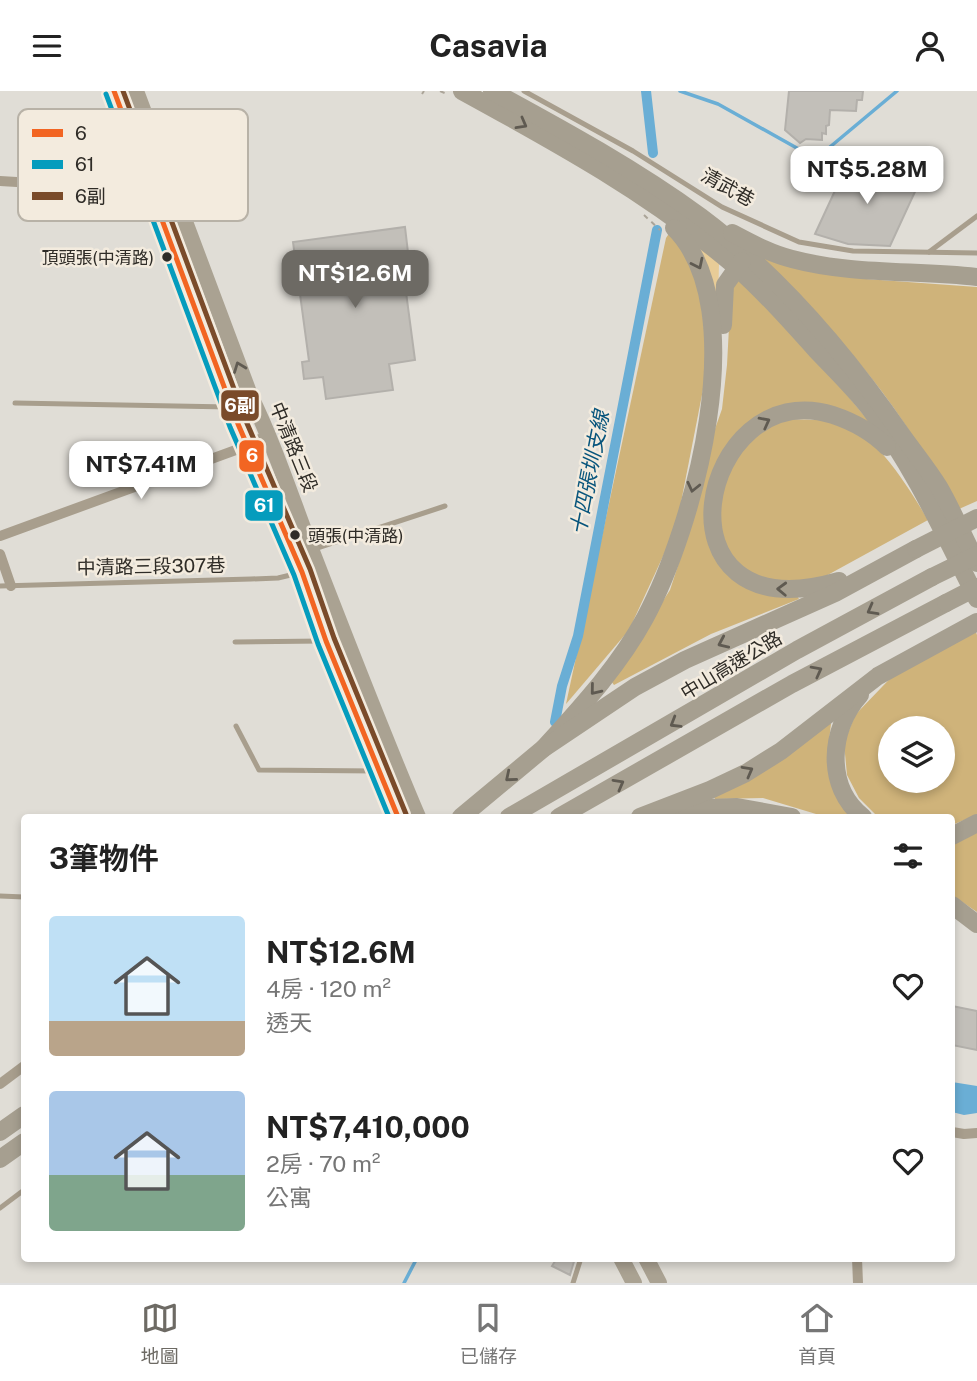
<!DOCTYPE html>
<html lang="zh-TW">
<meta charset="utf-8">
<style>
body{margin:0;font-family:"Public Sans","Noto Sans TC",sans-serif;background:#f2f2f2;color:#222;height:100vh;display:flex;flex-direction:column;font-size:26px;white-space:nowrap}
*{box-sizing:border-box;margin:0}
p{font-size:23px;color:#767676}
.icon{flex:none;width:38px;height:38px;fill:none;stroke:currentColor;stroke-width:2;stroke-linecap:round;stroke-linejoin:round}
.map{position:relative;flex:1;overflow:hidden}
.drawer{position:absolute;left:21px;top:723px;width:934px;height:448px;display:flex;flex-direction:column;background:#fff;border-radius:7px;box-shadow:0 4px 10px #0003}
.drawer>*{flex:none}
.fabs{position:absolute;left:878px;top:625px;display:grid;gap:14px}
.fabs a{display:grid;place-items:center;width:77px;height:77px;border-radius:50%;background:#fff;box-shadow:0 4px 10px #0003;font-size:35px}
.price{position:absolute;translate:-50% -60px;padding:0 16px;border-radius:14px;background:#fff;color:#222;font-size:23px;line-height:46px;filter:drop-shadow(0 2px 4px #0008)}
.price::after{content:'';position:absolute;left:50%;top:42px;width:21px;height:16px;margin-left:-10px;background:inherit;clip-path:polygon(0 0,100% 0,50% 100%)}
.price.active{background:#6d6a64;color:#fff}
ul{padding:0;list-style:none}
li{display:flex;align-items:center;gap:21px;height:175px;padding:0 28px}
li span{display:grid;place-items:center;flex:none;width:196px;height:140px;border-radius:7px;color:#555}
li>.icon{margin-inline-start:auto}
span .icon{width:84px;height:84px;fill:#fffc;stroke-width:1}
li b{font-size:30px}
h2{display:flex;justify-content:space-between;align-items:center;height:84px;padding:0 28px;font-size:30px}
header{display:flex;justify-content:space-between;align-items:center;height:91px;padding:0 28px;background:#fff;font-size:32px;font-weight:700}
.tabs{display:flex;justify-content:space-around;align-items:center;height:98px;border-top:2px solid #e0e0e0;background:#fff;font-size:19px;color:#767676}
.tabs a{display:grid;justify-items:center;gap:4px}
.tabs .active{color:#6d6a64}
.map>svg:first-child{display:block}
.green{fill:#e8cc97}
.forest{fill:#cfb37a;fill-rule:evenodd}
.water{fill:#6aaed5}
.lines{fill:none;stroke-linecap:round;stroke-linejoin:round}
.stream{stroke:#6aaed5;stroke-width:3.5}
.canal{stroke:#6aaed5;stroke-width:10}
.building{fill:#c2bfb9;stroke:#b3b0ab;stroke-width:2}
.path{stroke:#aba498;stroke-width:2;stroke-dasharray:5 5;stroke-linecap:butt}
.lane{stroke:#a89e8d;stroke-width:5}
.street{stroke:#a89e8d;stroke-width:10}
.primary{stroke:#aaa292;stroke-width:16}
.highway{stroke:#a69f90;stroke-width:18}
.highway-bridge{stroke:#a69f90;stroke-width:18}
.bus-1-casing{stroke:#f3ebde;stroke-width:10}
.bus-2-casing{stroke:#f3ebde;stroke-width:10}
.bus-3-casing{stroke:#f3ebde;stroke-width:10}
.bus-1{stroke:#f26522;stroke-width:5}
.bus-2{stroke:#059cbd;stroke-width:5}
.bus-3{stroke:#7a4b2a;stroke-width:5}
.oneway{stroke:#5f5a51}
.oneway2{stroke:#605b52}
.bus-dot{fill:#2f2c27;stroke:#f3ebde;stroke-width:2.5}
.labels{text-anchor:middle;stroke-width:5;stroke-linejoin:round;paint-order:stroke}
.bus-label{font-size:17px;fill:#2f2c27;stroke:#f3ebde;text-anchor:end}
.street-label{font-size:19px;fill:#2f2c27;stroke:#f3ebde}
.water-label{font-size:21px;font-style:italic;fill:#08557c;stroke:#f3ebde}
.key{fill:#f3ebde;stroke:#b8b2a7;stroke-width:2}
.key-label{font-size:19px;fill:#2f2c27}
.line-badge{stroke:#f3ebde;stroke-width:2.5}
.badge-label{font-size:19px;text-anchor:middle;font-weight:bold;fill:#fff}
</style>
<header><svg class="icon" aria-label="menu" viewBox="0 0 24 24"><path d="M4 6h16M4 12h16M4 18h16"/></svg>Casavia<svg class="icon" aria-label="person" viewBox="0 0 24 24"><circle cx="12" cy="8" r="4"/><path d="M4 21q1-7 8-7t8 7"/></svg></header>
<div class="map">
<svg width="977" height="1192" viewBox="0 0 977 1192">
<rect width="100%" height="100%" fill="#e0ddd6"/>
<!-- green -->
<path class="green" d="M700 153 719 173 718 209H714L696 159Z"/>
<!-- forest -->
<g class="forest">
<path d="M670 141 698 183 708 273 676 437 629 539 566 613 666 147Z"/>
<path d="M756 161 790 176 866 188 977 196V410L959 418C930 373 903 326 869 284 834 240 795 201 756 161Z"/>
<path d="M738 186 802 249 871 333 795 319 726 359 711 453 718 470 738 489 758 500 779 506 797 505 799 508 711 543 614 594 611 590 670 499 691 435 704 369 722 318 727 274 731 198Z"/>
<path d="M788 328C804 329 822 328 837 331 874 338 910 399 928 429L813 492 784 496 742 483 715 440 729 372 758 340Z"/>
<path d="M975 538 977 544V724L952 734V726H878L859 707 847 684 844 652 855 624 906 571ZM891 637H943V690H891Z"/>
<path d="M826 630 831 633C825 681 828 686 853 726H826L763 707 715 708 713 703Z"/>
<path d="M977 741V821L952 804V749Z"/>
</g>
<!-- water -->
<path class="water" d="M952 991 977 995V1022L964 1024 952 1021Z"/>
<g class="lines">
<!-- stream -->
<g class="stream">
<path d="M680 0 718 13 811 65 824 61 897 0"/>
<path d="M404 1192 417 1167"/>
</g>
<!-- canal -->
<g class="canal">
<path d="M646 0 653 62"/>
<path d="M555 631 562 595 578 545 657 139"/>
</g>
</g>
<!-- building -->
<g class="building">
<path d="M789 0H863L862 9H857L856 20 830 19 829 34 826 35V43L822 42V49L806 48 800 52 785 39Z"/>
<path d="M851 65 885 80 886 77 919 92 890 155 848 153 815 143Z"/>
<path d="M405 136 409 170 402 171 415 269 389 273 393 299 326 308 323 286 304 288 302 271 309 270 293 151Z"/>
<path d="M952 915 977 920V959L952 954Z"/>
<path d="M557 1167H575L570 1184 552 1175Z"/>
</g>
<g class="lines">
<!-- path -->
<g class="path">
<path d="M440 0 449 4"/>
<path d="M422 3 424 0"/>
<path d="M644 124 660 139"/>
</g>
<!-- lane -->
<g class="lane">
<path d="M524 0 633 60 722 116 799 151 853 160 977 162"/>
<path d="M929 161 977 125"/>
<path d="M15 312 229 316"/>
<path d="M314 458 445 415"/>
<path d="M0 495 251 488 278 487 299 482"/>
<path d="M235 551 323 550"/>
<path d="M236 635 259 679 377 680"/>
<path d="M0 805 24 806"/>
<path d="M0 1117 24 1099"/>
<path d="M573 1192 581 1167"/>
</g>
<!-- street -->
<g class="street">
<path d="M0 90 149 99"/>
<path d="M0 445 244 356 247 353 270 344"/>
<path d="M0 463 11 495"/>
<path d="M0 993 24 975"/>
<path d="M952 1041 964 1043 977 1042"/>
<path d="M857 1167 858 1192"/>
</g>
<!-- primary -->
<g class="primary">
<path d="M114 0 125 34 238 333 302 481 326 550 398 726"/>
<path d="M136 0 250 304C275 355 292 409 313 463 347 551 381 639 418 726"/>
<path d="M621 1167 634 1192"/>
<path d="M646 1167 659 1192"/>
</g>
<!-- highway -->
<g class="highway">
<path d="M462 0C557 52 652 104 735 175 764 201 790 230 816 259 834 278 854 297 870 318 914 376 944 443 977 508"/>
<path d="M492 0C564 39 635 78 701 126 780 185 846 263 902 344 914 361 928 378 939 396 953 420 964 447 977 472"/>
<path d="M732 142C751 152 771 163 792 168 852 184 916 179 977 186"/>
<path d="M723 234 725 194 742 170"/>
<path d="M839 490C645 546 699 282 833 324 854 331 872 341 887 356"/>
<path d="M860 604C829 638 825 696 863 726"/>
<path d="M544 657C581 616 619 575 645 527 693 438 755 218 674 137"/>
<path d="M675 718 737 716 792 726"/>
<path d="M461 726 544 657 635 596 685 569 835 502 916 458"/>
<path d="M509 726 797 559 932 486"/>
<path d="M559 726 792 593 946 512"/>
<path d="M640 726 710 699 746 682 781 660 878 585 977 531"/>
<path d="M952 745 977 732"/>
<path d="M952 814 977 833"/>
<path d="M0 1041 24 1024"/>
<path d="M0 1068 24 1051"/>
</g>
<!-- highway-bridge -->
<g class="highway-bridge">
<path d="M916 458 977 427"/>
<path d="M932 486 977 464"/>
<path d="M946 512 977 496"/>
</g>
<!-- bus-1 casing -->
<g class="bus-1-casing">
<path id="bus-1" d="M114 0 238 333 302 481 326 550 398 726"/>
</g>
<!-- bus-2 casing -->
<g class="bus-2-casing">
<path id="bus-2" d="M106 3 230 336 294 484 318 553 389 726"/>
</g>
<!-- bus-3 casing -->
<g class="bus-3-casing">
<path id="bus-3" d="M123 0 246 330 310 478 334 547 406 723"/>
</g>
<!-- bus-1 -->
<use href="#bus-1" class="bus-1"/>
<!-- bus-2 -->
<use href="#bus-2" class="bus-2"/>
<!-- bus-3 -->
<use href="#bus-3" class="bus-3"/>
</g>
<!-- one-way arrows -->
<defs><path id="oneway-chevron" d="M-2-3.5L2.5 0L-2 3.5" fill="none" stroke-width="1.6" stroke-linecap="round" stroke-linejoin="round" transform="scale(1.75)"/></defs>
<g class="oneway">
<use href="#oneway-chevron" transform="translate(522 33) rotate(29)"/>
<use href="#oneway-chevron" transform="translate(698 173) rotate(64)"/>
<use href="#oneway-chevron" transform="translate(765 331) rotate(-28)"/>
<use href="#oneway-chevron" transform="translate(693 396) rotate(103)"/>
<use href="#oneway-chevron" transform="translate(782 498) rotate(-178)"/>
<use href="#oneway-chevron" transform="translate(872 519) rotate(151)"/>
<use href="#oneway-chevron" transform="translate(723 552) rotate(156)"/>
<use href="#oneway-chevron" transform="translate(817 580) rotate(-28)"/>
<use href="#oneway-chevron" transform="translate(595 599) rotate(129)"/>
<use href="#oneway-chevron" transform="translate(675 632) rotate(149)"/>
<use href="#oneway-chevron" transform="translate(748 680) rotate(-29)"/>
<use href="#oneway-chevron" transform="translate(510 686) rotate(140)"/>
<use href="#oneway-chevron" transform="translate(619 693) rotate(-29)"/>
</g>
<use class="oneway2" href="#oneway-chevron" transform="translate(239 276) rotate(-111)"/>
<!-- markers -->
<g class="bus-dot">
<circle cx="167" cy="166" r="6"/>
<circle cx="295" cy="444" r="6"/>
</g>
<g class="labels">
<!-- bus labels -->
<g class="bus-label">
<text x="154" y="173">頂頭張(中清路)</text>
<text x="308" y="451" text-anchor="start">頭張(中清路)</text>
</g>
<!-- street labels -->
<g class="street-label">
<text transform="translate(728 96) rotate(29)" y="7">清武巷</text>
<text transform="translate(294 356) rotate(68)" y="7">中清路三段</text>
<text transform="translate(151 475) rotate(-1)" y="7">中清路三段307巷</text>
<text transform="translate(731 574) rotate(-31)" y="7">中山高速公路</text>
</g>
<!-- water labels -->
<g class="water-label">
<text transform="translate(590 382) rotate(-79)" y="7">十四張圳支線</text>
</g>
</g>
<!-- legend -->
<rect x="18" y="18" width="230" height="112" rx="10" class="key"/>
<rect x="32" y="38" width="31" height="8" fill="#f26522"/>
<rect x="32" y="69" width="31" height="9" fill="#059cbd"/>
<rect x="32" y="101" width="31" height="8" fill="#7a4b2a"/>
<g class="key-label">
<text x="75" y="49">6</text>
<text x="75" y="80">61</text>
<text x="75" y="112">6副</text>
</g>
<g class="line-badge">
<rect x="220" y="298" width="40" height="33" rx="7" fill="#7a4b2a"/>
<rect x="238" y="348" width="27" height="34" rx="7" fill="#f26522"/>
<rect x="244" y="398" width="40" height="33" rx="7" fill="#059cbd"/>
</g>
<g class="badge-label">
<text x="240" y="321">6副</text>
<text x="252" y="371">6</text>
<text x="264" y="421">61</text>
</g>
</svg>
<div class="fabs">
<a><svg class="icon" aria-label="layers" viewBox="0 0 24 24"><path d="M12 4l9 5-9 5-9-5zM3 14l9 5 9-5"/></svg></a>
</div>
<b class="price" style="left:867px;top:115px">NT$5.28M</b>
<b class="price active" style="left:355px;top:219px">NT$12.6M</b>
<b class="price" style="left:141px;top:410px">NT$7.41M</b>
<section class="drawer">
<h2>3筆物件<svg class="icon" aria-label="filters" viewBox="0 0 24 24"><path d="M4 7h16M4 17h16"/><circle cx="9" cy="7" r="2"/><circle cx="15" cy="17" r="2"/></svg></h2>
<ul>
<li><span style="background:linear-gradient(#bfe0f5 75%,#b9a48a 0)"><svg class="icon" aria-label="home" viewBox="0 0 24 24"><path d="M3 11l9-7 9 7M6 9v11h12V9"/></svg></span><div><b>NT$12.6M</b><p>4房 · 120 m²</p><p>透天</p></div><svg class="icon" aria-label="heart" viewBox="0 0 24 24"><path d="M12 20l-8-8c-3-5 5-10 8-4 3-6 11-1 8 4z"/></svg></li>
<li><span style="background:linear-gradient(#a9c7e8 60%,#7fa58c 0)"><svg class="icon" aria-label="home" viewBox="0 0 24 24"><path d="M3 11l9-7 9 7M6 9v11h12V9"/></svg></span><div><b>NT$7,410,000</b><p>2房 · 70 m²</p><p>公寓</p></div><svg class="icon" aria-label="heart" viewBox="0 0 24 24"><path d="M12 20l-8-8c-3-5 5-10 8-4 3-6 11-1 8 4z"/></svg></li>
</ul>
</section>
</div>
<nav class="tabs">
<a class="active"><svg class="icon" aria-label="map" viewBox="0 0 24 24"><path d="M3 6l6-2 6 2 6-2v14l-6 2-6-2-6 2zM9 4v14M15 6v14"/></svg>地圖</a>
<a><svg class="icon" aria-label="saved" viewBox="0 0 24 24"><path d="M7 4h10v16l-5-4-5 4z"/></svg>已儲存</a>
<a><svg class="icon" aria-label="home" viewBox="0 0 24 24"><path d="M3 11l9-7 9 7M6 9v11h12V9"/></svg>首頁</a>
</nav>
